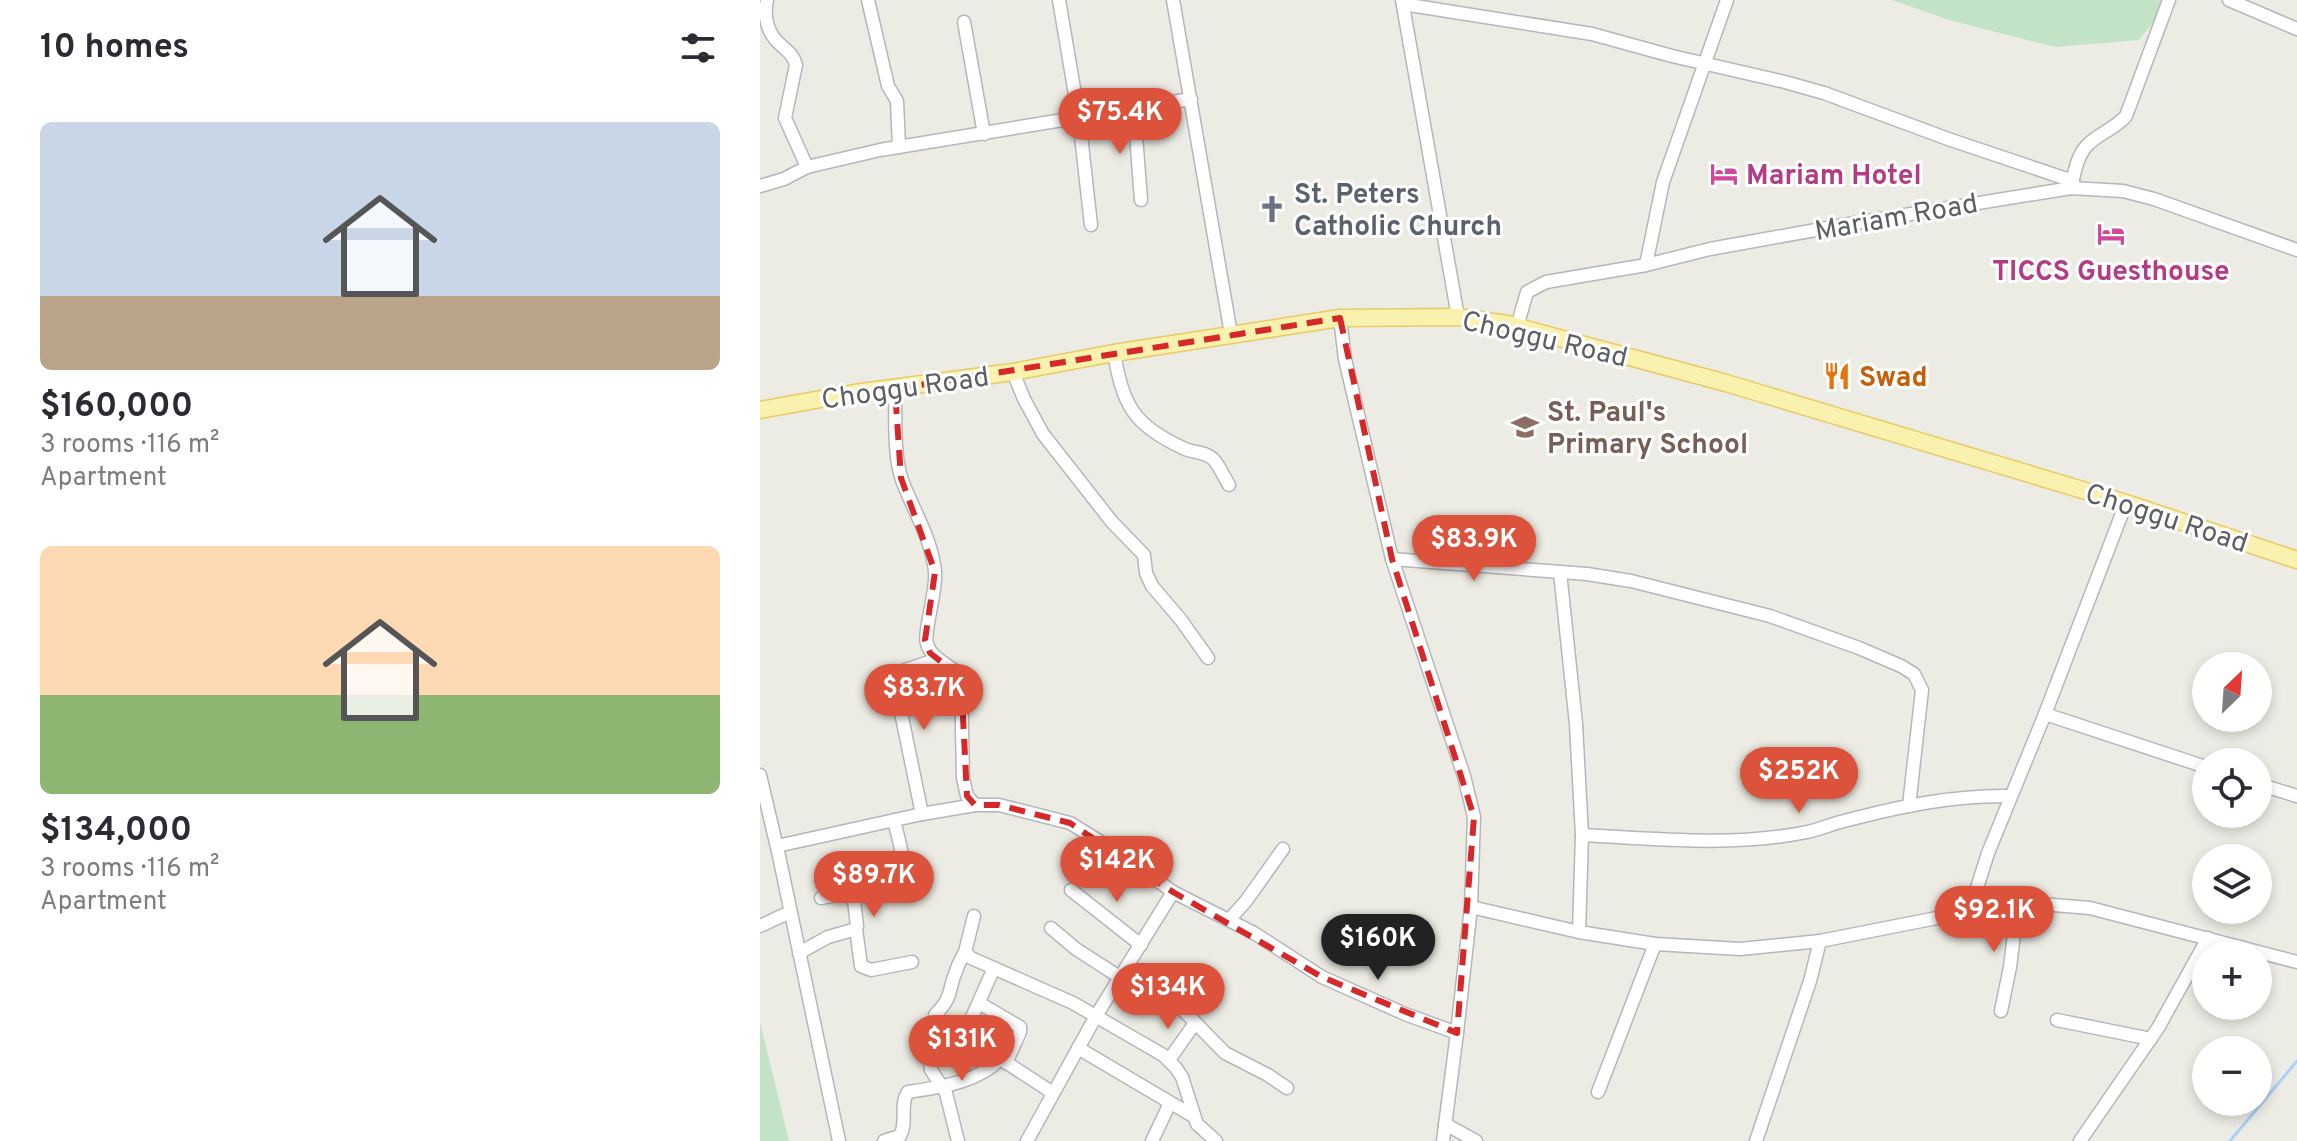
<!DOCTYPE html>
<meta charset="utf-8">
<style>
body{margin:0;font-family:Overpass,sans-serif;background:#f2f2f3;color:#2b2b33;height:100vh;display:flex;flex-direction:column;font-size:30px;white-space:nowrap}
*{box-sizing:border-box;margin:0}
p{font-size:26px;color:#7c7c81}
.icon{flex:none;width:44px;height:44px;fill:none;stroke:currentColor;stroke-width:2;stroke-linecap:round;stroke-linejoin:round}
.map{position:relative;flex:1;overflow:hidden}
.panel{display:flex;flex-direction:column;background:#fff;width:760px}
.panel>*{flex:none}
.needle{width:52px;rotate:25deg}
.fabs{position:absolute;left:1432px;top:652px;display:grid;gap:16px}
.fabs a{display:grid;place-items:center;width:80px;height:80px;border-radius:50%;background:#fff;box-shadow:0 4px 12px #0003;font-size:40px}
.price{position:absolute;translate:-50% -68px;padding:0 18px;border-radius:28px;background:#dc523b;color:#fff;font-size:26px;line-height:52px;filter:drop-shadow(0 2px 4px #0008)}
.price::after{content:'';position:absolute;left:50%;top:48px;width:24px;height:18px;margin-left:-12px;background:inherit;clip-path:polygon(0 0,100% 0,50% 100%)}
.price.current{background:#222;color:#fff}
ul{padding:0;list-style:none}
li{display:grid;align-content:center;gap:16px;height:424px;padding:0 40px}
li span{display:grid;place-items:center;height:248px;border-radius:12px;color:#555}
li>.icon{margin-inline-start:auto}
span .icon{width:144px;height:144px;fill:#fffc;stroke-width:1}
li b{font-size:34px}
h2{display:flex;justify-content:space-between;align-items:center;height:96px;padding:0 40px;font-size:34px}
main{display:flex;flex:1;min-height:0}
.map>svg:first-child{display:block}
.green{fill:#c2e3c5}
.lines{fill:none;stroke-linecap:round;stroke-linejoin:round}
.stream{stroke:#a9d1f9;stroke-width:3}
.minor-casing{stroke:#b4b6ba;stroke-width:15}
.major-casing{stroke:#e7cb64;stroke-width:19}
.minor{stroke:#fff;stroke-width:12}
.major{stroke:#f9f2ae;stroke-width:16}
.marked{fill:none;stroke:#d62828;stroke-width:6;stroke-dasharray:16 10;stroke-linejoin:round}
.labels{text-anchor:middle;stroke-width:6;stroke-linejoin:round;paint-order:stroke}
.hotel-label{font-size:28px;font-weight:bold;fill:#b23c85;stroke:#fff;text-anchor:start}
.worship-label{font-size:28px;font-weight:bold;fill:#5b616d;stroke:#fff;text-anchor:start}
.street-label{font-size:28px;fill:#5c5f64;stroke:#fff}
.food-label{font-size:28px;font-weight:bold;fill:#c56008;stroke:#fff;text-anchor:start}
.education-label{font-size:28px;font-weight:bold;fill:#785e54;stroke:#fff;text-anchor:start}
</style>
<main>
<section class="panel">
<h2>10 homes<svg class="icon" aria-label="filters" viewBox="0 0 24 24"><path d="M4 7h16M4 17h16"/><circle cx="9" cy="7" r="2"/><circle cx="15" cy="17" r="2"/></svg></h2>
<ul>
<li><span style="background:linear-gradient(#c9d6e8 70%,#b9a48a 0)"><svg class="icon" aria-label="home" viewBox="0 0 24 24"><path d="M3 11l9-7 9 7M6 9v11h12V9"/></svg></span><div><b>$160,000</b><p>3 rooms · 116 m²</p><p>Apartment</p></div></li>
<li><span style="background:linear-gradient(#ffd9b3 60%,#8fb573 0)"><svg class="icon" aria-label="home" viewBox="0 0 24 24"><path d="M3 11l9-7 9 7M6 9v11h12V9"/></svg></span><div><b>$134,000</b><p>3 rooms · 116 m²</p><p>Apartment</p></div></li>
</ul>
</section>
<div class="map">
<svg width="1537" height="1141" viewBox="0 0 1537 1141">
<rect width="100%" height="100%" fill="#edece4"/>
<!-- green -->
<g class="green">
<path d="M1132 0H1411L1379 40 1295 47 1189 20Z"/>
<path d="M0 1022 29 1141H0Z"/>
</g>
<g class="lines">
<!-- stream -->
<path class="stream" d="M1470 1141 1537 1061"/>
<!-- minor casing -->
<g class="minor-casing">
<g id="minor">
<path d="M7 0C4 13 6 28 15 39 23 49 33 52 36 65L25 118 47 167"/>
<path d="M108 0 128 86 137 101 139 147"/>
<path d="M299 0 319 118 331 225"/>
<path d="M413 0 471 334"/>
<path d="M642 0 698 317"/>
<path d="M1469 0 1537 29"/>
<path d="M643 4 832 34 912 56 1025 82 1064 93 1191 140 1313 181"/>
<path d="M204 22 224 134"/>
<path d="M374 109 381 200"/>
<path d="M0 186 24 179 47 167 120 150 431 99"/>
<path d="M1311 188C1314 175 1316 160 1324 149 1334 135 1354 130 1366 116L1409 0"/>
<path d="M886 265 903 182 967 0"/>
<path d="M580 318 585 359 632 559 704 776 714 817 711 907 697 1033"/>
<path d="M757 327 767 292 786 282 886 265 950 249 1089 224 1311 188 1363 191 1394 199 1537 250"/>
<path d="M354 353C363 405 373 425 423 448 432 453 445 451 453 459 459 465 464 477 469 485"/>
<path d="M253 372 264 399 283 434 352 522 384 555 386 573 392 586 421 620 448 658"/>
<path d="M135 389C136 416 133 455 142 480 153 510 172 539 175 572 177 591 163 633 167 644 172 660 190 664 201 677L203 778 207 796 215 805H239L310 823 365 857 413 892 494 933 562 977 645 1014 697 1033 683 1141"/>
<path d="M632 559 827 574 871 581 1010 616 1099 648 1141 666 1154 674 1162 690 1149 806"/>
<path d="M800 572 816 724 822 835 819 932"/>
<path d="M1285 714 1446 767"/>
<path d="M0 775 19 856 79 1141"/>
<path d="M1498 784 1537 796"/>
<path d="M162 814 133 674 178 659"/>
<path d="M822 835C896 839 975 847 1047 832 1061 829 1074 823 1088 820 1142 806 1195 795 1250 796"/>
<path d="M17 846 162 814 215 805"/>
<path d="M311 890 381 945"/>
<path d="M93 892 140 879C147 861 138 839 134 820"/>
<path d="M711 907 819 932 895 944 980 949 1060 941 1258 902 1330 908 1537 962"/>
<path d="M1210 910 1228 853 1285 714 1366 503"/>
<path d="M214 916 205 952 211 958 313 1003 403 1055 416 1068 422 1077 437 1124 456 1141"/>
<path d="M469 920 486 901 523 849"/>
<path d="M0 926 30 912"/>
<path d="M291 928 316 949 361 978 386 988 424 1011 465 1053 508 1075 527 1088"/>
<path d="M96 929 101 966 111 970 152 962"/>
<path d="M39 953 68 937 96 929 97 926 93 892 61 898"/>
<path d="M219 1003 260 1027V1032L246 1063"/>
<path d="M1241 1011 1250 967 1258 902"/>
<path d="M175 1015C194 995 187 993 196 971 198 964 202 958 205 952"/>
<path d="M1297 1020 1391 1039"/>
<path d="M204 1035 234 968"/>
<path d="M318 1048 433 1116"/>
<path d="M409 1060 435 1023"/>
<path d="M838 1092 895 944"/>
<path d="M685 1124 716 1141"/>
<path d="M124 1141 140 1136C148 1122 139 1104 148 1092 180 1087 217 1083 240 1059"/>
<path d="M198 1141 186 1093 171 1070 167 1043 170 1042 204 1035 293 1093"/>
<path d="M267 1141 336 1016 413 892"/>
<path d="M392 1141 410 1103"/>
<path d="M996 1141 1050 981 1060 941"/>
<path d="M1320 1141 1398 1028 1448 938"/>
</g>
</g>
<!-- major casing -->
<g class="major-casing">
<path id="major" d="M0 410 94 393 253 372 354 353 580 318 698 317 747 324 966 383 1366 503 1537 560"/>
</g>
<!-- minor -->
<use href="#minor" class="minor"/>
<!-- major -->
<use href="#major" class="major"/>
</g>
<!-- marked area -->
<path class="marked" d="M580 318 632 559 714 817 697 1033 562 977 413 892 310 823 239 805H215L207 796 201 677 170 653 165 640 175 572 141 478 135 389Z"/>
<!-- icons -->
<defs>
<g id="hotel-bare" transform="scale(2.16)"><path d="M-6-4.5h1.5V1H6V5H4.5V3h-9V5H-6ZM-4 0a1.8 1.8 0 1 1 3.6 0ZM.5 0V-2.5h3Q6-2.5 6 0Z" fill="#d1479c" stroke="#fff" stroke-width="2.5" paint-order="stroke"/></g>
<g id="church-bare" transform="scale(2.16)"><path d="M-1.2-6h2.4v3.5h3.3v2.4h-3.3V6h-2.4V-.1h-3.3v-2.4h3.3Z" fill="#6b7280" stroke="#fff" stroke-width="2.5" paint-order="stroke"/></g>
<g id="restaurant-bare" transform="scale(2.16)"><path d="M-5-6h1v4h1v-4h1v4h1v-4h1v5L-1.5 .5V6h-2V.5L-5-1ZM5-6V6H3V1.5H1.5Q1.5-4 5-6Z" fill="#e8710a" stroke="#fff" stroke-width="2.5" paint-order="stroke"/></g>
<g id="school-bare" transform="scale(2.16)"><path d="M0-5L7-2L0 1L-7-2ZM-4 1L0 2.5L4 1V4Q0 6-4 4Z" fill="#8d6e63" stroke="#fff" stroke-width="2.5" paint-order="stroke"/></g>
</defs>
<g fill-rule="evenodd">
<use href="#hotel-bare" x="964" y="174"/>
<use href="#church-bare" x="512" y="209"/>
<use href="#hotel-bare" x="1351" y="234"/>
<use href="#restaurant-bare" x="1077" y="376"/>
<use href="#school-bare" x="765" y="427"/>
</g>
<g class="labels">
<!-- hotel labels -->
<g class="hotel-label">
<text x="986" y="184">Mariam Hotel</text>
<text x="1351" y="280" text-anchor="middle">TICCS Guesthouse</text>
</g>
<!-- worship labels -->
<g class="worship-label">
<text x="534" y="203">St. Peters<tspan x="534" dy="32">Catholic Church</tspan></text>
</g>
<!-- street labels -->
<g class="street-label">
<text transform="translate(1136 216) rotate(-10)" y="10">Mariam Road</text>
<text transform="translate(785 338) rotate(13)" y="10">Choggu Road</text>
<text transform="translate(145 387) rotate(-8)" y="10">Choggu Road</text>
<text transform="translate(1407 517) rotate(18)" y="10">Choggu Road</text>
</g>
<!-- food labels -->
<g class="food-label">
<text x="1099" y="386">Swad</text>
</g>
<!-- education labels -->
<g class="education-label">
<text x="787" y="421">St. Paul's<tspan x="787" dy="32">Primary School</tspan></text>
</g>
</g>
</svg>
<div class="fabs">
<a><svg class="needle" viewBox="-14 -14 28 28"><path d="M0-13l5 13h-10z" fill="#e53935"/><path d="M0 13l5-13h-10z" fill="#7c7c81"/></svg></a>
<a><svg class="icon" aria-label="locate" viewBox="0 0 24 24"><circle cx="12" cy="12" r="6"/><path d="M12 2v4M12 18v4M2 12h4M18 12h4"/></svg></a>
<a><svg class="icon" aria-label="layers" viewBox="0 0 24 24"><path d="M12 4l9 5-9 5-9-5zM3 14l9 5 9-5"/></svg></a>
<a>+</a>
<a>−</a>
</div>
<b class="price" style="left:360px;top:156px">$75.4K</b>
<b class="price" style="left:714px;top:583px">$83.9K</b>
<b class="price" style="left:164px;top:732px">$83.7K</b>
<b class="price" style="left:1039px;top:815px">$252K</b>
<b class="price" style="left:357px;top:904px">$142K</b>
<b class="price" style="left:114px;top:919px">$89.7K</b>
<b class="price" style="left:1234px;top:954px">$92.1K</b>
<b class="price current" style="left:618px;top:982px">$160K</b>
<b class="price" style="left:408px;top:1031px">$134K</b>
<b class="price" style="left:202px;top:1083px">$131K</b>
</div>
</main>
